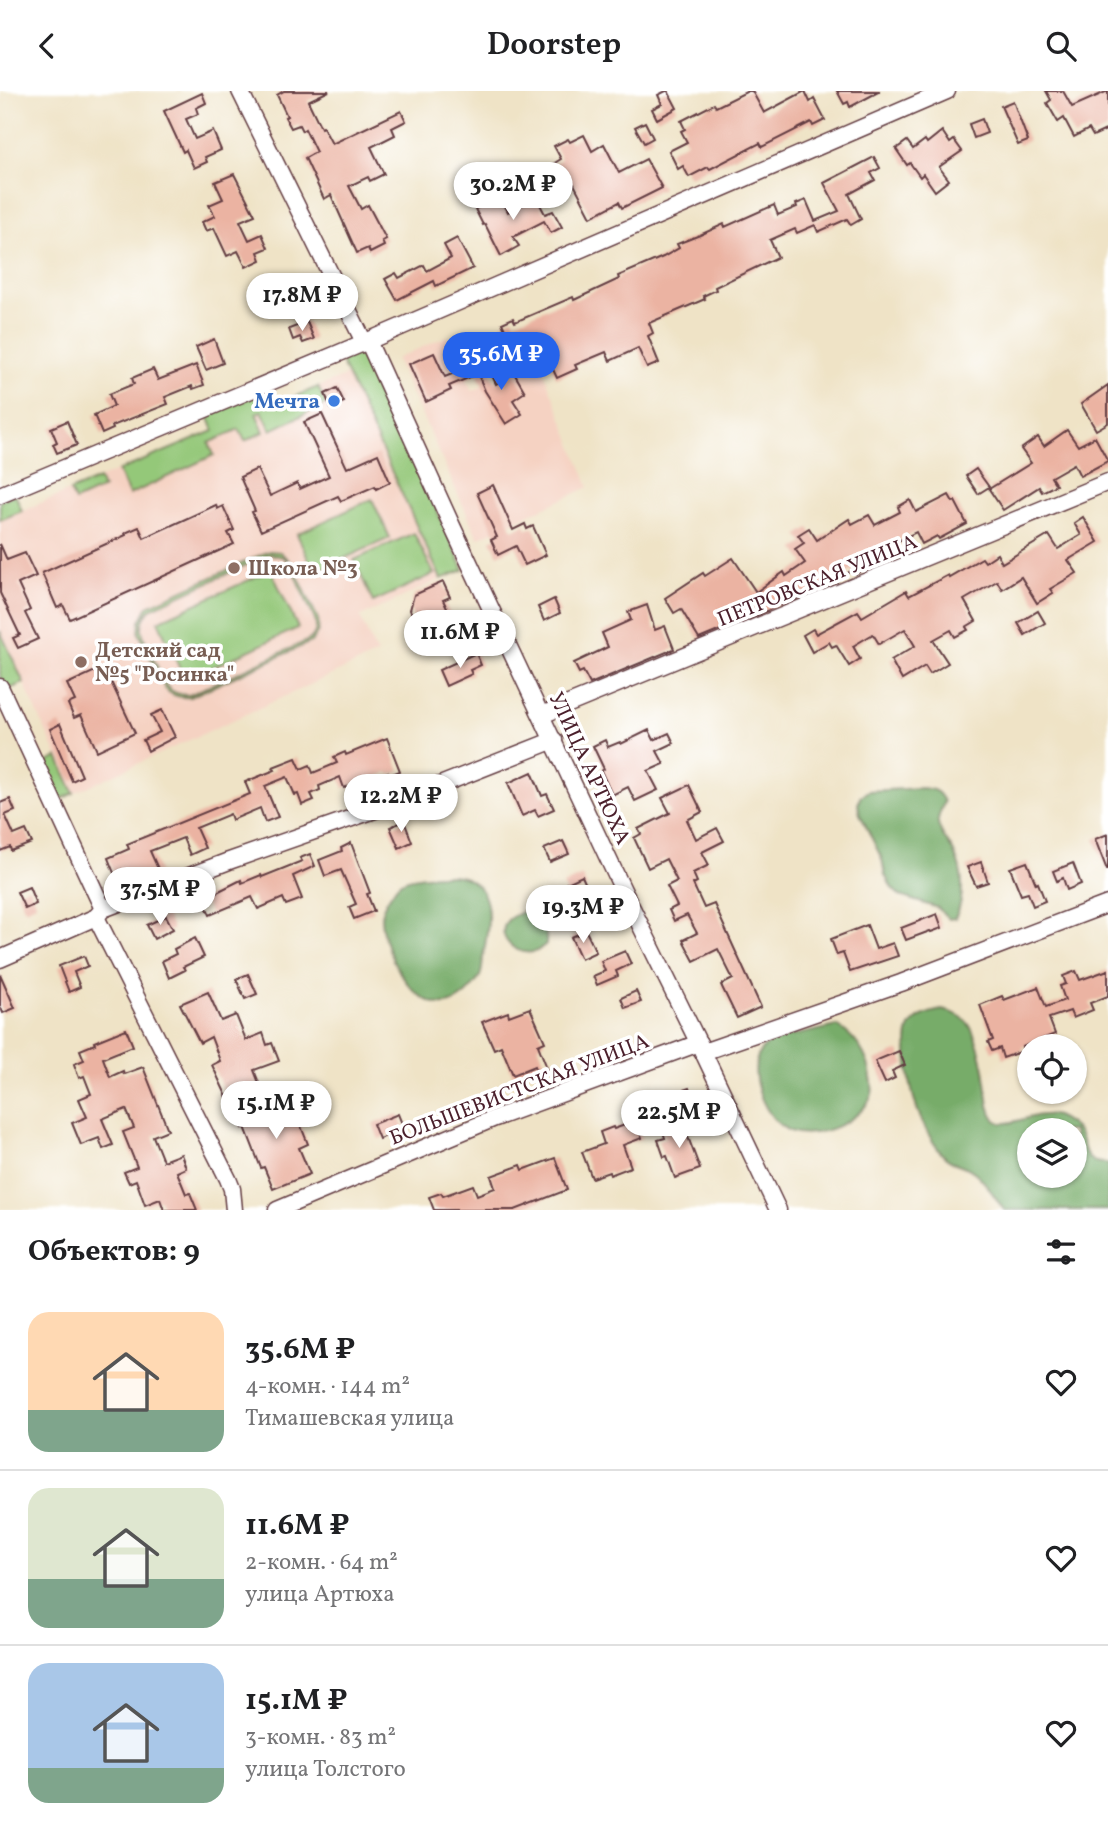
<!DOCTYPE html>
<html lang="ru">
<meta charset="utf-8">
<style>
body{margin:0;font-family:Vollkorn,serif;background:#f2f2f2;color:#202124;height:100vh;display:flex;flex-direction:column;font-size:26px;white-space:nowrap}
*{box-sizing:border-box;margin:0}
p{font-size:23px;color:#757577}
.icon{flex:none;width:38px;height:38px;fill:none;stroke:currentColor;stroke-width:2;stroke-linecap:round;stroke-linejoin:round}
.map{position:relative;height:1119px;overflow:hidden}
.sheet{display:flex;flex-direction:column;background:#fff;flex:1}
.sheet>*{flex:none}
.fabs{position:absolute;left:1017px;top:943px;display:grid;gap:14px}
.fabs a{display:grid;place-items:center;width:70px;height:70px;border-radius:50%;background:#fff;box-shadow:0 2px 5px #0004;font-size:35px}
.price{position:absolute;translate:-50% -60px;padding:0 16px;border-radius:24px;background:#fff;color:#222;font-size:23px;line-height:46px;filter:drop-shadow(0 2px 4px #0008)}
.price::after{content:'';position:absolute;left:50%;top:42px;width:21px;height:16px;margin-left:-10px;background:inherit;clip-path:polygon(0 0,100% 0,50% 100%)}
.price.on{background:#2563eb;color:#fff}
ul{padding:0;list-style:none}
li{display:flex;align-items:center;gap:21px;height:175px;padding:0 28px}
li+li{border-top:2px solid #e0e0e0}
li span{display:grid;place-items:center;flex:none;width:196px;height:140px;border-radius:21px;color:#555}
li>.icon{margin-inline-start:auto}
span .icon{width:84px;height:84px;fill:#fffc;stroke-width:1}
li b{font-size:30px}
h2{display:flex;justify-content:space-between;align-items:center;height:84px;padding:0 28px;font-size:30px}
header{display:flex;justify-content:space-between;align-items:center;height:91px;padding:0 28px;background:#fff;font-size:32px;font-weight:600}
.map>svg:first-child{display:block}
.built{fill:#f5d2c2}
.green{fill:#94c879;stroke:#6f7452;stroke-width:2;fill-rule:evenodd}
.forest{fill:#77ac69;stroke:#60664a;stroke-width:2;fill-rule:evenodd}
.building{fill:#ebb3a2}
.lines{fill:none;stroke-linecap:round;stroke-linejoin:round}
.street-casing{stroke:#633c42;stroke-width:19}
.street{stroke:#fff;stroke-width:16}
.shop-dot{fill:#3f7fe0;stroke:#fff;stroke-width:2.5}
.education-dot{fill:#8d6e63;stroke:#fff;stroke-width:2.5}
.labels{text-anchor:middle;stroke-width:7;stroke-linejoin:round;paint-order:stroke}
.shop-label{font-size:21px;font-weight:bold;fill:#366cbe;stroke:#fff;text-anchor:end}
.education-label{font-size:21px;font-weight:bold;fill:#785e54;stroke:#fff;text-anchor:start}
.street-label{font-size:21px;fill:#4a1f2b;stroke:#fff}
</style>
<header><svg class="icon" aria-label="back" viewBox="0 0 24 24"><path d="M15 5l-7 7 7 7"/></svg>Doorstep<svg class="icon" aria-label="search" viewBox="0 0 24 24"><circle cx="10" cy="10" r="6"/><path d="M15 15l6 6"/></svg></header>
<div class="map">
<svg width="1108" height="1119" viewBox="0 0 1108 1119">
<rect width="100%" height="100%" fill="#fff"/>
<filter id="ink" filterUnits="userSpaceOnUse"><feTurbulence type="fractalNoise" baseFrequency=".0143" numOctaves="2"/><feDisplacementMap in="SourceGraphic" scale="14" xChannelSelector="R" yChannelSelector="G"/><feConvolveMatrix kernelMatrix="1 2 1 2 8 2 1 2 1" color-interpolation-filters="sRGB"/></filter>
<filter id="wash" filterUnits="userSpaceOnUse"><feTurbulence type="fractalNoise" baseFrequency=".00686" numOctaves="4" result="noise"/><feDisplacementMap in="SourceGraphic" scale="28" xChannelSelector="R" yChannelSelector="G"/><feGaussianBlur stdDeviation="1.57" result="paint"/><feColorMatrix in="noise" values="0 0 0 0 0 0 0 0 0 0 0 0 0 0 0 0 0 1.4 0 .05"/><feComposite in="paint" operator="in"/></filter>
<g filter="url(#wash)">
<rect width="100%" height="100%" fill="#efe3c6"/>
<!-- built -->
<g class="built">
<path d="M447 245 472 300 539 269 589 396 478 447 396 268Z"/>
<path d="M347 284 441 488 360 526 377 563 74 702 0 540V429Z"/>
</g>
<!-- green -->
<g class="green">
<path d="M363 257 464 479 441 488 339 266Z"/>
<path d="M318 296 326 313 271 339 262 320 256 322 264 341 245 350 239 338 209 352 214 364 129 404 118 380 214 340 207 322 266 297 274 314Z"/>
<path d="M99 388 103 397 75 410 70 400Z"/>
<path d="M15 403 22 420 0 429V410Z"/>
<path d="M372 408 390 447 314 481 297 443Z"/>
<path d="M414 442 434 483 373 511 354 469Z"/>
<path d="M269 460 280 461 292 472 318 528C320 537 318 544 311 551L190 606C180 607 172 605 165 598L139 542 140 530 148 515ZM270 463 283 466 290 473 315 529C317 537 316 543 309 549L189 604C180 604 173 602 167 596 162 584 143 550 142 539 141 531 145 524 150 518Z"/>
<path d="M271 479 298 537 185 589 158 530Z"/>
<path d="M0 540 24 592 7 599 0 585Z"/>
<path d="M58 666 74 702 57 710 41 674Z"/>
</g>
<!-- forest -->
<g class="forest">
<path d="M921 697C933 698 939 699 944 711 942 718 937 725 938 732 940 744 949 751 954 762 964 781 965 808 955 827L949 828 938 817 900 805 892 797 885 784 882 768 860 723 858 713 860 706 868 700Z"/>
<path d="M437 784C450 784 462 783 473 791 496 807 487 843 483 866 482 873 483 881 479 887 473 897 459 911 447 913 411 918 382 857 381 827 381 818 386 810 391 803 394 799 397 793 401 791 411 785 426 785 437 784Z"/>
<path d="M522 821C540 821 548 838 546 853 544 855 538 859 537 860 518 867 493 846 508 829 512 825 518 823 522 821Z"/>
<path d="M942 919C951 921 959 923 966 930 977 941 984 975 986 991 988 1003 987 1017 995 1028 1005 1041 1035 1018 1056 1025 1063 1028 1074 1035 1078 1041 1088 1054 1078 1073 1108 1072V1119H1004C997 1109 984 1088 974 1081 964 1072 952 1075 942 1063 919 1035 909 999 907 963 907 954 906 944 910 936 916 925 930 921 942 919ZM1029 1040H1074V1085H1029Z"/>
<path d="M837 935C855 945 869 965 871 987 872 991 873 999 872 1003 864 1030 815 1050 790 1040 766 1031 746 984 760 961 763 955 771 951 777 948Z"/>
</g>
<g id="blocks">
<!-- building -->
<g class="building">
<path d="M284 0H329L308 10 321 37 323 36 332 53 401 20 406 30 392 37 395 44 371 56 384 83 370 90 368 86 349 95 361 118 368 114 386 148 382 150 384 155 370 162 368 157 357 162 331 104 324 108 305 67 316 61 305 38 302 40 299 34 291 37 285 26 287 25 277 4Z"/>
<path d="M666 0H668L677 17 657 28 652 18 662 13 658 4Z"/>
<path d="M748 0H752L764 22 805 0 810 11 814 8 825 29 813 35 811 31 762 56 760 52 710 78 708 76 689 86 683 75 678 78 669 60 687 51 681 40 685 38 681 30 714 13 716 16Z"/>
<path d="M837 0H880L850 16 848 11 844 13Z"/>
<path d="M1046 0H1063L1072 16 1108 0V38L1093 45 1089 38 1074 46 1064 27 1058 31 1047 12 1051 9Z"/>
<path d="M202 2 206 12 196 17 198 23 186 28 195 48 213 40 221 59 205 66 207 71 194 77 186 59 183 61 164 20Z"/>
<path d="M1013 10 1028 50 1018 54 1001 15Z"/>
<path d="M982 28 987 42 974 47 969 33Z"/>
<path d="M645 31 653 47 644 52 635 36Z"/>
<path d="M942 40 950 52 954 49 962 60 939 76 949 89 935 100 923 83 920 86 910 72 907 74 896 58 907 50 913 58 925 49 927 52Z"/>
<path d="M584 44 592 60 604 53 619 82 646 68 662 97 622 117 619 111 591 126 574 93 566 97 553 73 561 68 554 55 568 48 570 51Z"/>
<path d="M874 66 880 77 871 82 875 89 849 103 861 128 851 134 847 128 818 141 815 134 797 142 795 138 770 149 778 166 715 196 716 199 703 205 705 208 649 232 653 242 648 245 659 272 647 277 638 257 610 270 606 261 575 274 577 278 557 287 542 255 537 258 533 248 507 259 501 246 507 243 502 232 513 227 515 231 573 206 574 209 619 188 618 185 663 166 679 157 677 153 700 144 724 133 725 136 774 114 778 124 797 116 796 113 806 109 815 130 839 120 824 92Z"/>
<path d="M234 83 255 124 240 130 249 149 262 143 268 157 258 161 261 169 246 176 238 160 227 165 214 137 206 140 202 131 215 125 209 114 223 108 215 91Z"/>
<path d="M500 105 508 121 536 106 545 123 553 120 562 136 551 142 544 130 513 146 519 155 501 165 485 133 483 134 475 118Z"/>
<path d="M457 147 473 177 436 195 434 190 397 209 385 188 396 182 399 187 424 174 427 180 451 167 444 154Z"/>
<path d="M307 231 314 248 303 252 300 246 293 249 289 238Z"/>
<path d="M214 248 223 272 206 279 196 256Z"/>
<path d="M434 262 445 286 469 276 473 285 449 295 451 299 426 311 409 273Z"/>
<path d="M485 269 496 293 514 282 525 301 513 309 522 323 506 333 485 300 474 274Z"/>
<path d="M196 274 204 294 193 298 192 295 165 306 168 313 112 335 113 338 102 343 94 324 114 315 109 303 134 293 132 287 153 278 158 289Z"/>
<path d="M1108 294V332L1096 339 1081 313Z"/>
<path d="M337 297 344 311 331 317 325 303Z"/>
<path d="M322 323 347 377 378 363 390 391 376 398 375 395 341 410 338 405 261 440 252 421 255 420 240 386 257 378 270 405 297 392 300 398 329 385 304 331Z"/>
<path d="M67 330 77 354 57 362 53 353 57 351 51 337Z"/>
<path d="M1067 339 1078 355 1095 346 1108 370 1080 385 1074 373 1051 386 1056 394 1042 401 1039 396 1003 419 989 398 1031 372 1021 358 1038 346 1044 355Z"/>
<path d="M976 378 989 396 978 403 966 385Z"/>
<path d="M493 394 513 439 525 433 527 438 533 435 546 464 525 474 516 455 498 464 491 449 497 446 477 402Z"/>
<path d="M949 404 953 411 955 410 967 433 939 448 937 445 922 453 916 441 894 452 896 456 864 472 867 476 856 483 852 479 831 494 829 495 827 493 819 499 806 504 804 502 795 509 781 514 779 513 769 519 699 548 681 518 674 522 665 507 703 482 705 485 733 467 756 501 784 481 786 485 805 472 795 458 804 452 798 444 809 437 817 449 849 428 852 433 869 424 875 434 900 421 898 416 910 409 916 421Z"/>
<path d="M216 414 217 418 223 415 234 439 228 442 234 453 70 528 63 514 57 517 42 482 126 444 125 442 139 436 144 447Z"/>
<path d="M1083 426 1098 451 1068 469 1077 482 1050 498 1053 502 1037 512 1021 486 1002 498 997 490 964 509 976 530 966 536 968 539 955 546 951 539 933 549 948 572 930 583 925 575 902 589 891 569 915 555 905 538 879 553 873 543 853 555 860 568 849 575 836 554 832 556 829 551 812 561 803 544 813 538 816 543 858 520 862 526 906 500 909 505 948 484 949 486 982 467 985 471 997 463 1002 472 1049 444 1058 458 1081 444 1074 432Z"/>
<path d="M0 453 7 469 25 462 36 485 18 493 30 519 25 522 38 548 18 557 13 547 20 544 0 502Z"/>
<path d="M443 491 450 506 443 509 456 536 451 538 453 544 434 553 430 546 426 548 423 542 421 543 410 519 414 504Z"/>
<path d="M554 508 560 522 544 530 538 516Z"/>
<path d="M647 514 655 539 665 535 674 558 590 593 583 580 579 582 574 572 608 556 602 542 631 529 628 521Z"/>
<path d="M1038 520 1045 532 1025 544 1018 532Z"/>
<path d="M476 562 481 574 470 579 472 583 446 595 439 579Z"/>
<path d="M104 576 135 642 97 660 81 624 74 627 68 613 75 610 67 593Z"/>
<path d="M162 619 175 646 148 660 143 649 160 641 151 624Z"/>
<path d="M60 633 82 685 72 690 50 638Z"/>
<path d="M649 639 654 649 669 642 674 652 657 660 664 673 648 680 658 699 635 710 628 696 612 704 601 680 604 678 593 655 605 649 608 656 620 651 621 653Z"/>
<path d="M387 647 400 680 390 684 388 681 367 690V688L344 697 340 686 319 695 320 699 311 703 314 709 302 714 298 703 295 704 287 686 265 695 278 726 265 731 260 717 232 729 230 723 196 737 205 757 190 764 183 747 150 760 159 780 120 797 108 767 129 758 127 753 250 703 245 691 275 679 273 676 296 667 301 678 310 674 313 682 337 672 334 666 345 661 346 664Z"/>
<path d="M532 681 542 705 547 703 554 718 538 725 535 719 522 725 508 692Z"/>
<path d="M689 694 702 721 687 729 696 748 717 737 724 750 702 761 709 774 693 782 697 791 693 793 704 817 714 813 761 916 737 927 721 894 733 888 718 858 694 870 683 849 697 842 687 824 674 830 669 819 677 815 667 795 677 790 666 768 648 777 634 747 641 743 638 738 670 722 662 707Z"/>
<path d="M10 708 15 720 5 724 14 744 26 739 32 752 11 760 10 756 0 760V712Z"/>
<path d="M404 730 412 751 399 757 390 736Z"/>
<path d="M1108 743V779H1107L1095 748Z"/>
<path d="M563 750 569 763 550 771 544 758Z"/>
<path d="M351 752 370 802 367 803 374 820 354 828 349 816 356 813 341 779 325 785 319 769 342 760 341 757Z"/>
<path d="M310 763 315 775 293 785 302 808 286 814 283 807 258 818 252 806 210 824 203 808 241 789 242 792 261 784 262 786 302 770 300 767Z"/>
<path d="M981 771 988 791 976 795 967 776Z"/>
<path d="M1027 771 1036 793 1038 792 1045 810 1033 815 1028 802 1021 804 1010 777Z"/>
<path d="M1073 772 1081 793 1067 799 1063 787 1057 790 1053 780Z"/>
<path d="M582 785 587 796 568 804 563 794Z"/>
<path d="M29 796 36 813 25 818 17 801Z"/>
<path d="M937 823 942 837 931 841 930 840 906 849 901 837Z"/>
<path d="M166 825 173 838 154 848 147 834Z"/>
<path d="M867 834 876 858 893 852 898 865 850 881 843 862 837 864 831 848Z"/>
<path d="M586 840 596 861 581 868 571 846Z"/>
<path d="M195 847 204 866 183 876 185 879 169 887 162 870 176 863 174 858Z"/>
<path d="M625 860 631 873 616 880 618 885 597 894 593 885 605 880 601 870Z"/>
<path d="M84 865 88 875 74 881 80 896 69 901 59 875Z"/>
<path d="M1108 879V905L1090 912 1093 919 1073 927 1070 920 1049 927 1055 943 1022 956 1023 960 1003 967 1000 957 992 960 988 951 993 949 980 914 1002 905 1004 909 1038 896 1046 916 1065 909 1060 895 1066 893 1063 885 1076 880 1080 889Z"/>
<path d="M0 883 15 917 3 922 0 915Z"/>
<path d="M248 883 257 903 245 908 236 888Z"/>
<path d="M636 900 641 911 625 917 621 907Z"/>
<path d="M208 901 221 930 236 924 246 949 263 942 267 954 272 952 279 970 254 979 259 992 227 1006 212 974 220 970 211 946 200 952 180 913Z"/>
<path d="M530 917 545 951 538 954 549 982 539 986 535 975 513 984 501 955 494 958 482 931 508 921 509 925Z"/>
<path d="M126 938 133 955 103 967 110 986 123 980 124 983 143 976 168 1039 153 1045 163 1070 181 1063 186 1077 177 1081 186 1103 190 1102 197 1119H164L160 1108 145 1114 136 1089 129 1092 124 1081 137 1076 123 1041 134 1037 126 1018 102 1028 113 1054 103 1058 99 1047 81 1054 72 1032 87 1026 79 1008 91 1003 84 985 79 987 74 973 84 969 80 959 95 953 94 951Z"/>
<path d="M899 960 905 974 892 980 895 987 885 992 875 970Z"/>
<path d="M689 997 693 1008 668 1017 664 1006Z"/>
<path d="M266 998 276 1022 285 1018 290 1031 298 1028 308 1053 299 1057 310 1083 273 1098 264 1076 261 1077 245 1036 243 1037 238 1024 259 1015 254 1003Z"/>
<path d="M398 1023 404 1038 379 1048 373 1033Z"/>
<path d="M636 1030 642 1047 623 1054 631 1076 610 1084 609 1081 592 1087 582 1061 604 1053 600 1041 613 1036 614 1038Z"/>
<path d="M682 1030 700 1078 675 1087 667 1065 664 1066 658 1049 665 1047 662 1037Z"/>
<path d="M555 1067 567 1099 515 1119H434L429 1106 441 1102 443 1105 473 1094 477 1104 495 1097 491 1085 521 1074 523 1079Z"/>
</g>
</g>
</g>
<g filter="url(#ink)">
<use href="#blocks" fill-opacity="0" stroke="#633c42" stroke-width="2"/>
<g class="lines">
<!-- street casing -->
<g class="street-casing">
<g id="street">
<path d="M240 0 364 251"/>
<path d="M368 250 452 435 623 799 703 961 778 1119"/>
<path d="M0 404 368 250 947 0"/>
<path d="M0 596 103 818"/>
<path d="M542 624 1108 391"/>
<path d="M96 826 228 1088 232 1098 234 1119"/>
<path d="M0 868 96 826 103 818 229 770 392 713 554 649"/>
<path d="M703 961 901 892 1108 813"/>
<path d="M277 1119 495 1027 699 952"/>
</g>
</g>
<!-- street -->
<use href="#street" class="street"/>
</g>
</g>
<!-- markers -->
<circle class="shop-dot" cx="334" cy="310" r="7"/>
<g class="education-dot">
<circle cx="234" cy="477" r="7"/>
<circle cx="81" cy="571" r="7"/>
</g>
<g class="labels">
<!-- shop labels -->
<g class="shop-label">
<text x="320" y="317">Мечта</text>
</g>
<!-- education labels -->
<g class="education-label">
<text x="248" y="484">Школа №3</text>
<text x="95" y="566">Детский сад<tspan x="95" dy="24">№5 "Росинка"</tspan></text>
</g>
<!-- street labels -->
<g class="street-label">
<text transform="translate(817 489) rotate(-22)" y="7">ПЕТРОВСКАЯ УЛИЦА</text>
<text transform="translate(590 677) rotate(65)" y="7">УЛИЦА АРТЮХА</text>
<text transform="translate(519 998) rotate(-21)" y="7">БОЛЬШЕВИСТСКАЯ УЛИЦА</text>
</g>
</g>
</svg>
<div class="fabs">
<a><svg class="icon" aria-label="locate" viewBox="0 0 24 24"><circle cx="12" cy="12" r="6"/><path d="M12 2v4M12 18v4M2 12h4M18 12h4"/></svg></a>
<a><svg class="icon" aria-label="layers" viewBox="0 0 24 24"><path d="M12 4l9 5-9 5-9-5zM3 14l9 5 9-5"/></svg></a>
</div>
<b class="price" style="left:513px;top:131px">30.2M ₽</b>
<b class="price" style="left:302px;top:242px">17.8M ₽</b>
<b class="price on" style="left:501px;top:301px">35.6M ₽</b>
<b class="price" style="left:460px;top:579px">11.6M ₽</b>
<b class="price" style="left:401px;top:743px">12.2M ₽</b>
<b class="price" style="left:160px;top:836px">37.5M ₽</b>
<b class="price" style="left:583px;top:854px">19.3M ₽</b>
<b class="price" style="left:276px;top:1050px">15.1M ₽</b>
<b class="price" style="left:679px;top:1059px">22.5M ₽</b>
</div>
<section class="sheet">
<h2>Объектов: 9<svg class="icon" aria-label="filters" viewBox="0 0 24 24"><path d="M4 7h16M4 17h16"/><circle cx="9" cy="7" r="2"/><circle cx="15" cy="17" r="2"/></svg></h2>
<ul>
<li><span style="background:linear-gradient(#ffd9b3 70%,#7fa58c 0)"><svg class="icon" aria-label="home" viewBox="0 0 24 24"><path d="M3 11l9-7 9 7M6 9v11h12V9"/></svg></span><div><b>35.6M ₽</b><p>4-комн. · 144 m²</p><p>Тимашевская улица</p></div><svg class="icon" aria-label="heart" viewBox="0 0 24 24"><path d="M12 20l-8-8c-3-5 5-10 8-4 3-6 11-1 8 4z"/></svg></li>
<li><span style="background:linear-gradient(#dfe7d0 65%,#7fa58c 0)"><svg class="icon" aria-label="home" viewBox="0 0 24 24"><path d="M3 11l9-7 9 7M6 9v11h12V9"/></svg></span><div><b>11.6M ₽</b><p>2-комн. · 64 m²</p><p>улица Артюха</p></div><svg class="icon" aria-label="heart" viewBox="0 0 24 24"><path d="M12 20l-8-8c-3-5 5-10 8-4 3-6 11-1 8 4z"/></svg></li>
<li><span style="background:linear-gradient(#a9c7e8 75%,#7fa58c 0)"><svg class="icon" aria-label="home" viewBox="0 0 24 24"><path d="M3 11l9-7 9 7M6 9v11h12V9"/></svg></span><div><b>15.1M ₽</b><p>3-комн. · 83 m²</p><p>улица Толстого</p></div><svg class="icon" aria-label="heart" viewBox="0 0 24 24"><path d="M12 20l-8-8c-3-5 5-10 8-4 3-6 11-1 8 4z"/></svg></li>
</ul>
</section>
